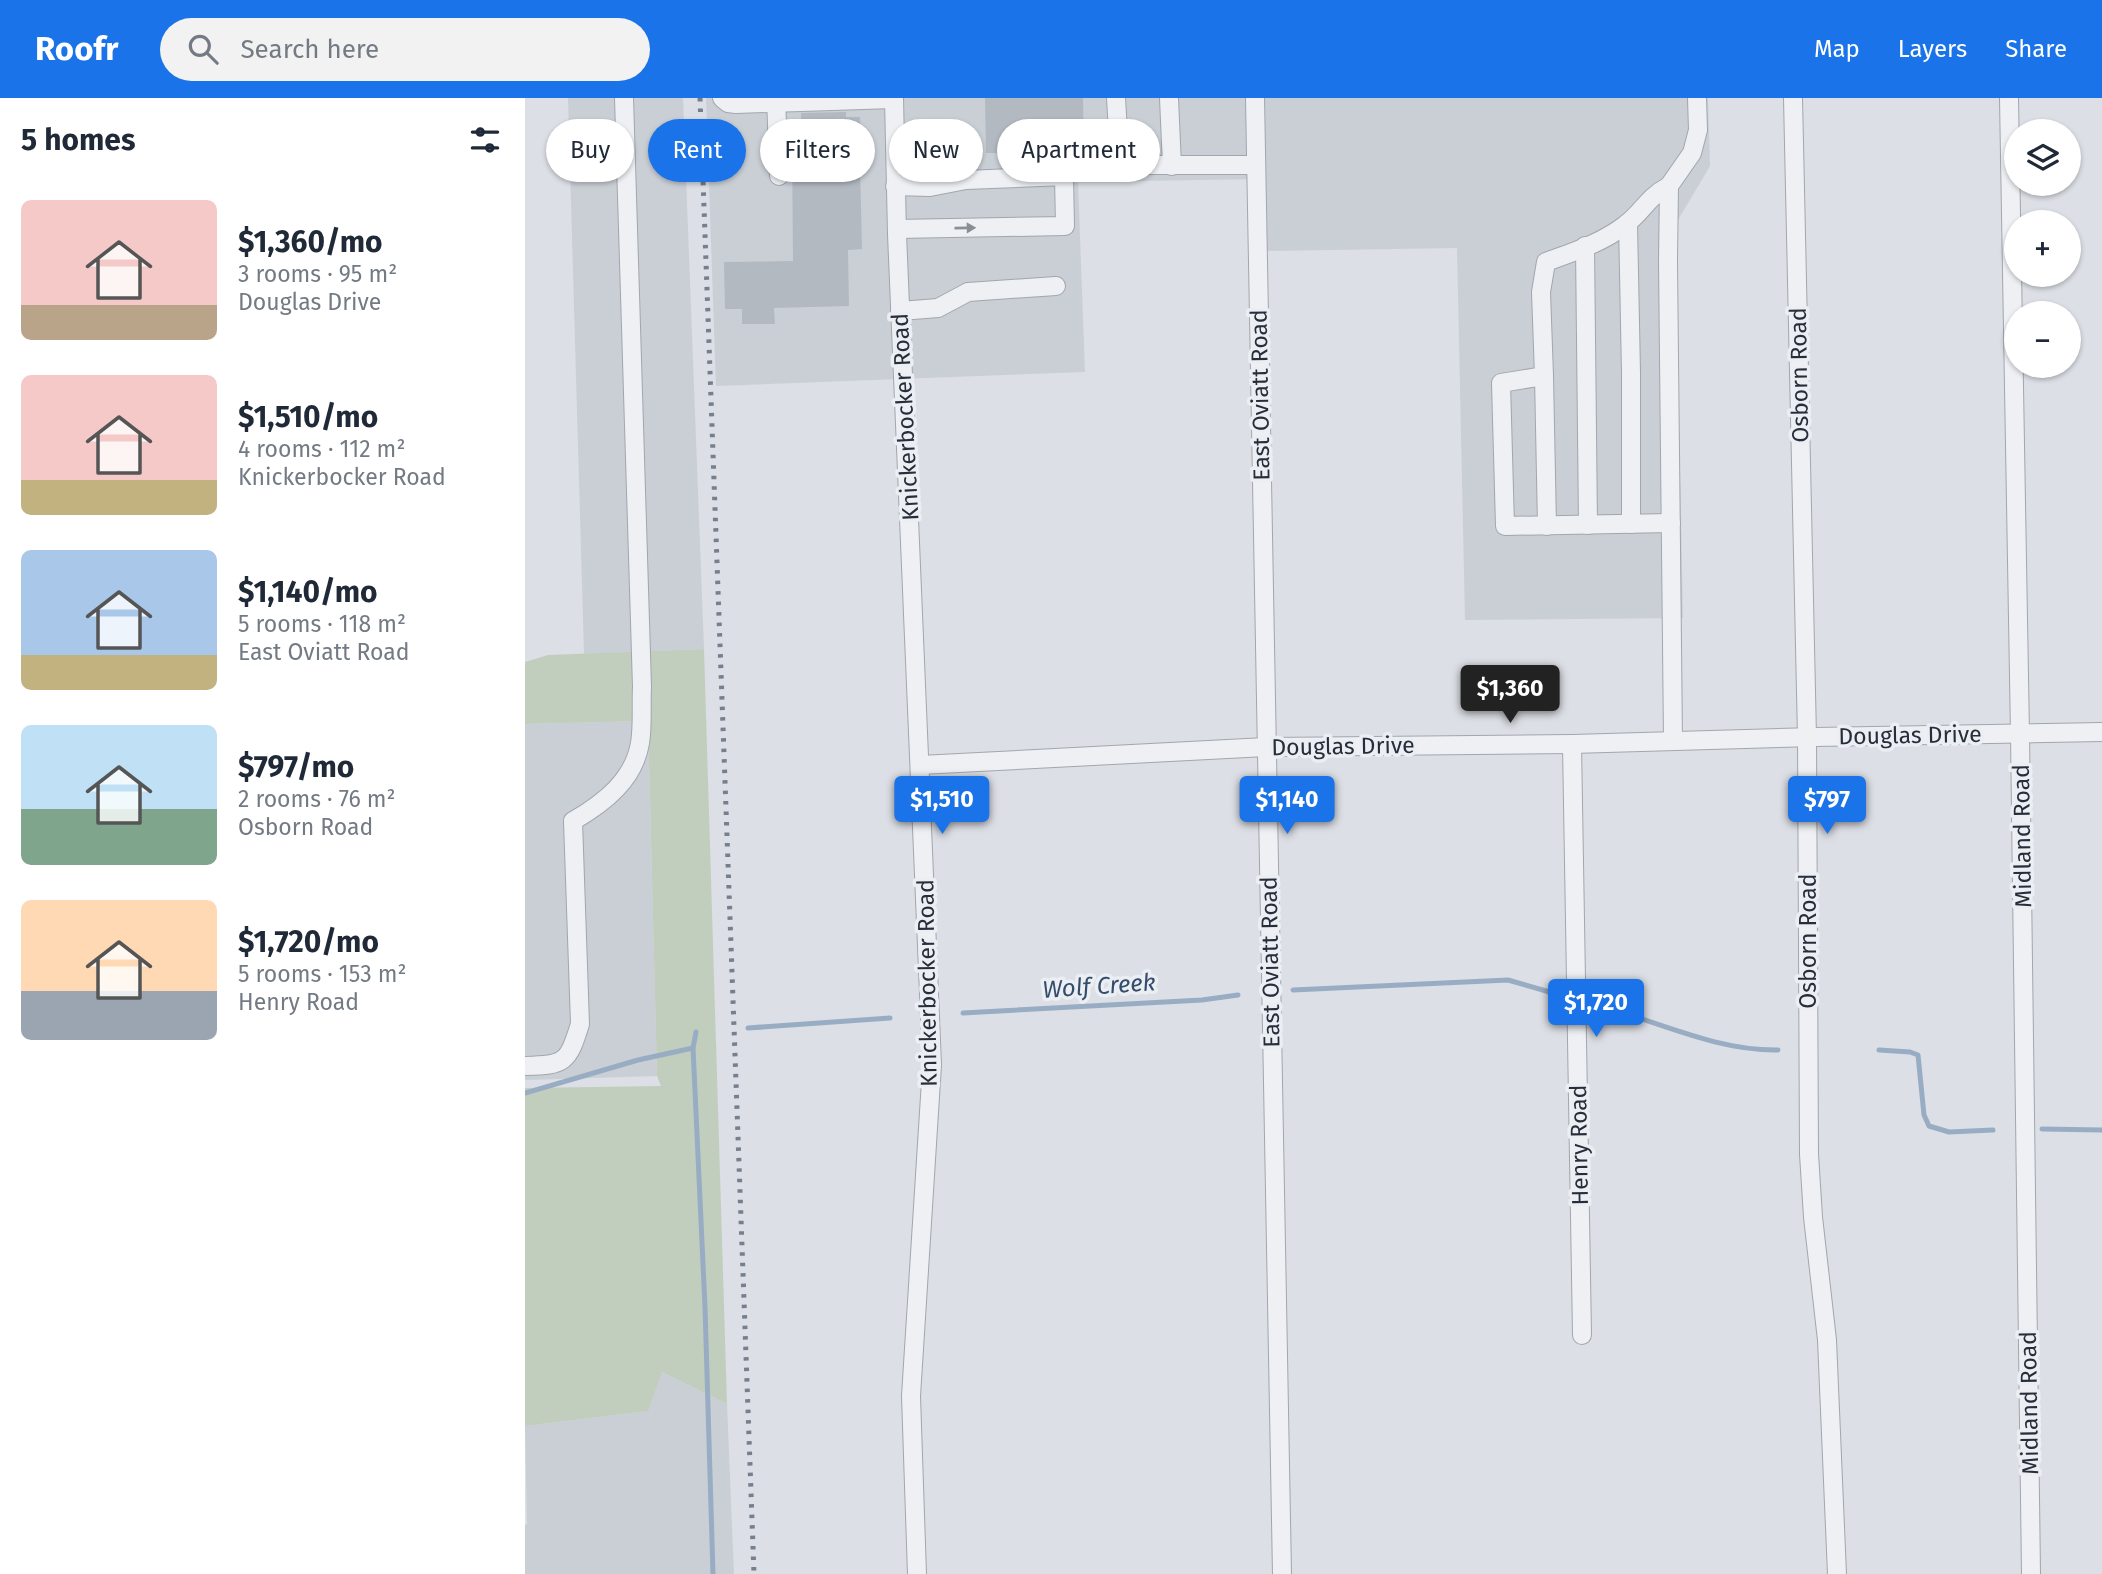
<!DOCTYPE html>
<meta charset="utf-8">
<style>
body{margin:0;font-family:"Fira Sans",sans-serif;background:#f2f2f3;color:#1f2937;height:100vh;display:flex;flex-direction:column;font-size:26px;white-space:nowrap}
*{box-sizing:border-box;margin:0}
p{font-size:23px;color:#747a83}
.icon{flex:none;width:38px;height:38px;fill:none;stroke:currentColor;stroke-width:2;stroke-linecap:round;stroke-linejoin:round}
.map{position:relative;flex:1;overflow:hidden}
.drawer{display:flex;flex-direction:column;background:#fff;width:525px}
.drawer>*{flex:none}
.top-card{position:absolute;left:21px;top:21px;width:665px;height:63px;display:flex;gap:14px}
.buttons{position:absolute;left:1479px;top:21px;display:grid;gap:14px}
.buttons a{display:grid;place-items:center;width:77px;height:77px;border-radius:50%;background:#fff;box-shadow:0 2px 5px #0004;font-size:35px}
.price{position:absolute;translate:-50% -60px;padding:0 16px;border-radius:7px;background:#1a73e8;color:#fff;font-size:23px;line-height:46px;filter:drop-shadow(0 2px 4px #0008)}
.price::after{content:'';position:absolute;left:50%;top:42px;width:21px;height:16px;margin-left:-10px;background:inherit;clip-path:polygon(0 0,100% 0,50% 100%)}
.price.selected{background:#222;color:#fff}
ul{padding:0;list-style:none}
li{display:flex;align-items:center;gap:21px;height:175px;padding:0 21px}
li span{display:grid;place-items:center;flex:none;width:196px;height:140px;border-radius:10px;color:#555}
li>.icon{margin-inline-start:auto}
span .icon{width:84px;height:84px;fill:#fffc;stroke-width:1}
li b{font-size:30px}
h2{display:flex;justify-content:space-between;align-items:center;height:84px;padding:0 21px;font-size:30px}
.tag{padding:0 24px;border-radius:32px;background:#fff;box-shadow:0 2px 5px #0004;font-size:24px;line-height:63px}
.tag.selected{background:#1a73e8;color:#fff}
header{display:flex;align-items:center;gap:42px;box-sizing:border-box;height:98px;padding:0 35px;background:#1a73e8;color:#fff}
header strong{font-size:33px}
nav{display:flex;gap:38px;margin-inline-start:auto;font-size:24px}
.search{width:490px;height:63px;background:#f2f2f3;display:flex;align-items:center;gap:18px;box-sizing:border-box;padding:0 24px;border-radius:38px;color:#747a83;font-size:26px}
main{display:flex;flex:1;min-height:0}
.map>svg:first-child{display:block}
.built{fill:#cacfd6}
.green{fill:#c2cebd}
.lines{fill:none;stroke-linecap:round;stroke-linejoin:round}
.stream{stroke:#98adc4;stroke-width:5}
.building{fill:#b3b9c1}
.minor-casing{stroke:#a2a6ae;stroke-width:20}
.minor{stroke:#eef0f4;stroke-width:18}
.rail{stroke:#767f8e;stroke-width:5;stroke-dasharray:3.5 7;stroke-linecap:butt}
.oneway{fill:#8a8f97}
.labels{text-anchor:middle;stroke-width:7;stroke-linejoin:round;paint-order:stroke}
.street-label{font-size:23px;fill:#272e3a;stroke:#ebeef3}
.water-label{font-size:24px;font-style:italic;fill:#344d6b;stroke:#ebeef3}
</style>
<header>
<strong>Roofr</strong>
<div class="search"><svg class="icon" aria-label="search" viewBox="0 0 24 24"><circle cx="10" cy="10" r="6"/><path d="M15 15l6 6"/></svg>Search here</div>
<nav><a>Map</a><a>Layers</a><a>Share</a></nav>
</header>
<main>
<section class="drawer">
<h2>5 homes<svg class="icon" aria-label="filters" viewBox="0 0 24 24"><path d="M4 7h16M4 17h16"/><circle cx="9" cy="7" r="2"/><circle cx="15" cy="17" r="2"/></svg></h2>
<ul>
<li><span style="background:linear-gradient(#f6c9c9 75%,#b9a48a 0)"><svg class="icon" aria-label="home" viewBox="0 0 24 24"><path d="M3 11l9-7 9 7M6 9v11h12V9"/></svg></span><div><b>$1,360/mo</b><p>3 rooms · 95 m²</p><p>Douglas Drive</p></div></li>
<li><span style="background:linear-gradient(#f6c9c9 75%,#c2b280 0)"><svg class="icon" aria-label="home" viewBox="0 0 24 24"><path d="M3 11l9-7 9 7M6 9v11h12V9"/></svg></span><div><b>$1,510/mo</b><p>4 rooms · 112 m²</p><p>Knickerbocker Road</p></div></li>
<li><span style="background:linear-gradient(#a9c7e8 75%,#c2b280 0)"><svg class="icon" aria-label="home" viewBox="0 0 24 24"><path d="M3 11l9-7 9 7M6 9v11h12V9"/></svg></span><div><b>$1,140/mo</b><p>5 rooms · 118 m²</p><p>East Oviatt Road</p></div></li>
<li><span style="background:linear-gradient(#bfe0f5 60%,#7fa58c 0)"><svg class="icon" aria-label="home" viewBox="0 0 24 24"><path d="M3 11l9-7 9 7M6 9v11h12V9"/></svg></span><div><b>$797/mo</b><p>2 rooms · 76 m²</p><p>Osborn Road</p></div></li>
<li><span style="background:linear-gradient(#ffd9b3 65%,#9aa5b1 0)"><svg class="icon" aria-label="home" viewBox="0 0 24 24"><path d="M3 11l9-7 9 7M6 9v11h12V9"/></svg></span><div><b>$1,720/mo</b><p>5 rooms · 153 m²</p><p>Henry Road</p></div></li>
</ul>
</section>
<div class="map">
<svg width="1577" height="1476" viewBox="0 0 1577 1476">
<rect width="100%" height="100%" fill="#dcdfe5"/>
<!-- built -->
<g class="built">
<path d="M43 0H158L179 551 59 556Z"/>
<path d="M181 0H1183L1185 68 1150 127 1158 520 940 522 932 150 738 153 737 81 553 84 560 274 191 288Z"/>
<path d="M123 623 132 978 0 982V626Z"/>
<path d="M137 1274 202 1306 209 1476H0V1427L2 1426 0 1328 122 1313Z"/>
</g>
<!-- green -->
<path class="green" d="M179 551 202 1306 137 1274 123 1313 0 1328V990L136 988 132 978 123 623 0 626V564L23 557Z"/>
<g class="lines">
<!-- stream -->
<g class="stream">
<path d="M768 892 983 882 1028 895"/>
<path d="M1079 909C1136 925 1193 953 1253 952"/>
<path d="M438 915 677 902 713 897"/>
<path d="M223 930 365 920"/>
<path d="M168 950 180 1209 188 1476"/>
<path d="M1354 952 1385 954 1393 957 1399 1017 1404 1028 1424 1034 1468 1032"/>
<path d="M0 995 113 962 168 950 171 934"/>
<path d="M1517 1031 1577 1032"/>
</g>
</g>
<!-- building -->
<g class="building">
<path d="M460 0H558L559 54H544V60L474 61V55H461Z"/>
<path d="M321 14V19H335L336 36H291V69L335 68 337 151 323 152 324 208 249 210 250 226H217V211H200L199 164 268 163 267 41H277L276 15Z"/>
</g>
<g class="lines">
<!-- minor casing -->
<g class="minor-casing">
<g id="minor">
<path d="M197 0 203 5 211 6 369 1"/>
<path d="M251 0 254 78"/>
<path d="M369 0 372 136 407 967 386 1298 392 1476"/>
<path d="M591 0 595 67H731"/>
<path d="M644 0 647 68"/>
<path d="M730 0 757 1476"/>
<path d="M1268 0 1282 639 1284 1056 1288 1119 1302 1242 1312 1476"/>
<path d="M1484 0 1495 636 1506 1476"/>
<path d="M370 88 405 89 441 82 539 78 540 128 372 131"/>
<path d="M1144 88C1121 100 1119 113 1100 127 1077 145 1048 154 1021 164L1016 194 1019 278 976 285 980 428 1146 425"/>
<path d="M1103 125 1106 275V426"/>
<path d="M1060 148 1063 427"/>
<path d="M375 213 413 210 443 194 531 188"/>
<path d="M1019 278 1022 428"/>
<path d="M1148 643 1143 163 1144 88 1167 55 1173 32 1172 0"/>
<path d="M1047 646 1057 1237"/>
<path d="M395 667 741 649 1047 646 1290 639 1577 634"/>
<path d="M0 968C40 967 43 965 55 926L48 723C79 705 109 682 115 645 118 627 116 607 117 589L99 0"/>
</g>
</g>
<!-- minor -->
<use href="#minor" class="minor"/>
<!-- rail -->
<path class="rail" d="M175 0 229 1476"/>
</g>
<!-- one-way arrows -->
<defs><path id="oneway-solid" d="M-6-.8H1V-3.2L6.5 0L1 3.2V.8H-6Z" transform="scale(1.75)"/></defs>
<use class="oneway" href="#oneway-solid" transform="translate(440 130) rotate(-1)"/>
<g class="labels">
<!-- street labels -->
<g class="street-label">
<text transform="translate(1274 277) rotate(-91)" y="8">Osborn Road</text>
<text transform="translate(735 297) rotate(-91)" y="8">East Oviatt Road</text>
<text transform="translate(380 319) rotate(-93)" y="8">Knickerbocker Road</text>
<text transform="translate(1385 637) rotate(-1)" y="8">Douglas Drive</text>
<text transform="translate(818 648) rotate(-1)" y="8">Douglas Drive</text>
<text transform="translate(1497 738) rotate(-91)" y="8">Midland Road</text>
<text transform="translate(1283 843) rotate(-90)" y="8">Osborn Road</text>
<text transform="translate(745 864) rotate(-91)" y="8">East Oviatt Road</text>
<text transform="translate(402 885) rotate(-91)" y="8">Knickerbocker Road</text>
<text transform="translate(1054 1047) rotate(-91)" y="8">Henry Road</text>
<text transform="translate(1504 1305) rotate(-91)" y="8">Midland Road</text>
</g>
<!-- water labels -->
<g class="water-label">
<text transform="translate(574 888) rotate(-4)" y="8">Wolf Creek</text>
</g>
</g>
</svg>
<div class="buttons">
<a><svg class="icon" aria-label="layers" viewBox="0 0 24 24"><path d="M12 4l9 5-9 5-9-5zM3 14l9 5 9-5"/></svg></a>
<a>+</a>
<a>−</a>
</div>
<b class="price selected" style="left:985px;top:627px">$1,360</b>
<b class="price" style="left:417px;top:738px">$1,510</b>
<b class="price" style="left:762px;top:738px">$1,140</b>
<b class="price" style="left:1302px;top:738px">$797</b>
<b class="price" style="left:1071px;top:941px">$1,720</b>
<div class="top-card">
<a class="tag">Buy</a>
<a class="tag selected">Rent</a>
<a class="tag">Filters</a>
<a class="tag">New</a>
<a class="tag">Apartment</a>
</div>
</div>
</main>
